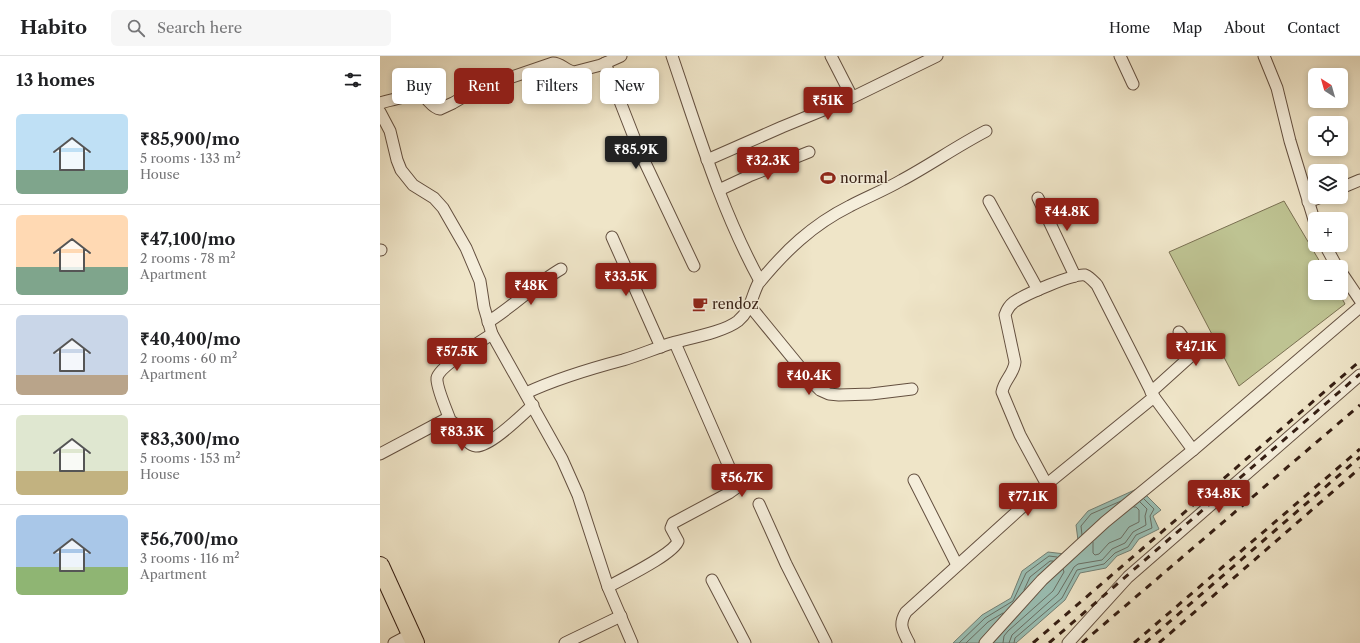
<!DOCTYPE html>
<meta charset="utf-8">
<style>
body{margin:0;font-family:"Libre Caslon Text",serif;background:#f6f6f6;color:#202124;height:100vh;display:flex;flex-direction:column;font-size:15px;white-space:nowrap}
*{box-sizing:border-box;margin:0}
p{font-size:13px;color:#757577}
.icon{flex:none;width:22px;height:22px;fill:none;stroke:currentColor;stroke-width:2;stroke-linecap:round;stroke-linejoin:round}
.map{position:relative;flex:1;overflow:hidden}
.panel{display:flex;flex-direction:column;background:#fff;width:380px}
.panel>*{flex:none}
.top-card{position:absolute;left:12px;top:12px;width:380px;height:36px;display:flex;gap:8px}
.needle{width:26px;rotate:323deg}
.tools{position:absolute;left:928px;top:12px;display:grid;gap:8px}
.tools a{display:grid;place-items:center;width:40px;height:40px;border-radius:6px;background:#fff;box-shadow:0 2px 6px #0003;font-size:20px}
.price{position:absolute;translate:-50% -34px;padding:0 9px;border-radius:4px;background:#8f2418;color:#fff;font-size:13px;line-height:26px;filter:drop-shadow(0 1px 2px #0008)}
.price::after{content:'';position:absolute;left:50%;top:24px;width:12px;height:9px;margin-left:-6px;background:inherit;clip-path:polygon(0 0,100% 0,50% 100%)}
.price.active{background:#222;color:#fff}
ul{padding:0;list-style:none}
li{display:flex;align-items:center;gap:12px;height:100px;padding:0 16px}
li+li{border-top:1px solid #e0e0e0}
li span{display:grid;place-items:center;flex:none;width:112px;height:80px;border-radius:6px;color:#555}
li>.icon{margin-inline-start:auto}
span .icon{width:48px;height:48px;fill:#fffc;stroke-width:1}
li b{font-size:17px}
h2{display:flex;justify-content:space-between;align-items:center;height:48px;padding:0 16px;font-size:17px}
.tag{padding:0 14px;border-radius:6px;background:#fff;box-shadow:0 2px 6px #0003;font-size:14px;line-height:36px}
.tag.active{background:#8f2418;color:#fff}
header{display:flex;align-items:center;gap:24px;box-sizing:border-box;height:56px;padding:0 20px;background:#fff;border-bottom:1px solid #e0e0e0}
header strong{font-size:19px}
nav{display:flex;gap:22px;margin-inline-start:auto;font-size:14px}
.search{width:280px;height:36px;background:#f6f6f6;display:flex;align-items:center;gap:10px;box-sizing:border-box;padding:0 14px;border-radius:6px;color:#757577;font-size:15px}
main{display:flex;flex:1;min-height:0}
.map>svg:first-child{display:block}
.green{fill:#bec392;stroke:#7a7052}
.water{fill:#9abfb4;stroke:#727f74}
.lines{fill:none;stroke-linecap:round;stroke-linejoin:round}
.shore{stroke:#686e64;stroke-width:1}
.minor-casing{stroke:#645040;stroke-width:13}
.trunk-casing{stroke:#351e13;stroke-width:20}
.minor{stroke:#f5eedb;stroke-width:11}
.trunk{stroke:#efe5c8;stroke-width:18}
.rail{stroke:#351e13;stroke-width:3;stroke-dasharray:7 7;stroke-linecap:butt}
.labels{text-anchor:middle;stroke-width:3;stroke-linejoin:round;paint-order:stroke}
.poi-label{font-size:14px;fill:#351e13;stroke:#f5eedb;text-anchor:start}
</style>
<header>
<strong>Habito</strong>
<div class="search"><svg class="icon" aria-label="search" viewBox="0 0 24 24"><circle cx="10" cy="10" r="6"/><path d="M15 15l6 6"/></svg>Search here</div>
<nav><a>Home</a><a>Map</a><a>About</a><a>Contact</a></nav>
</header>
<main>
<section class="panel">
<h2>13 homes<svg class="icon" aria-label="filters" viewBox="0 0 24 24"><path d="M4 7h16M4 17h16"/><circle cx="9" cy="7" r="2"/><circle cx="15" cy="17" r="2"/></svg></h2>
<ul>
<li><span style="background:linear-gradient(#bfe0f5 70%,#7fa58c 0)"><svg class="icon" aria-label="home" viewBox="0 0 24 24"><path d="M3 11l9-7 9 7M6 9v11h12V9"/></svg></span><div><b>₹85,900/mo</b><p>5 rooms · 133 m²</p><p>House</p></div></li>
<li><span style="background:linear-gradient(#ffd9b3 65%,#7fa58c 0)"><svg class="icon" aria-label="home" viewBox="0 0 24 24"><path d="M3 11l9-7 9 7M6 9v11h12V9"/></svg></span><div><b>₹47,100/mo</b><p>2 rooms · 78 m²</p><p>Apartment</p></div></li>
<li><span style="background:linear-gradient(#c9d6e8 75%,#b9a48a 0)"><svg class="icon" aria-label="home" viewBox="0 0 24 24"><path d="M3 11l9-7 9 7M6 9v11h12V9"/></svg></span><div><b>₹40,400/mo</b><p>2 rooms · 60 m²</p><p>Apartment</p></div></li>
<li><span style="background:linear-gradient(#dfe7d0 70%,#c2b280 0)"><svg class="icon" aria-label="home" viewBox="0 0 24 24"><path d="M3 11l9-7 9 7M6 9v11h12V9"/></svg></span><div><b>₹83,300/mo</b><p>5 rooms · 153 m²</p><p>House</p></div></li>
<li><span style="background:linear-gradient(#a9c7e8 65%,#8fb573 0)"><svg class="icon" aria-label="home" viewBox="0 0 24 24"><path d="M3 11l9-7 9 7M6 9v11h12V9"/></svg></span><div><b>₹56,700/mo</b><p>3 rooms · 116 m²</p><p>Apartment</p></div></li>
</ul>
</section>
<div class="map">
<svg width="980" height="587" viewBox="0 0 980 587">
<rect width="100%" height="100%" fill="#efe5c8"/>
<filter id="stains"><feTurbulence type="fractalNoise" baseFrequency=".005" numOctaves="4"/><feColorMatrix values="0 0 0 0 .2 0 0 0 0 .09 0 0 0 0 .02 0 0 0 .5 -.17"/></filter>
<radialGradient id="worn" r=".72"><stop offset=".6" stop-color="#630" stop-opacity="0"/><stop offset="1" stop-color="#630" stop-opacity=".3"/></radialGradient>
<!-- green -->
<path class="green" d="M904 145 943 211H935V237H959L965 248 859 330 789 196Z"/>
<!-- water -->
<path class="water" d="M759 432 781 454 773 460 779 473 759 483 751 494 737 500 726 512 700 517 685 544 636 587H573L602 559 631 542 642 515 668 496 685 498 699 492 696 469 708 455Z"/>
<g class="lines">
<!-- shore -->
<g class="shore">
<path d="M702 479 701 470 711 458 741 445"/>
<path d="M713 486V497L715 499 719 498 729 487 741 482 749 471 759 466V454L756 451H754"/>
<path d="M644 534 650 521 670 505H673"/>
<path d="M579 587 605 562 633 545 646 517 669 500 677 501"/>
<path d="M586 587 608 566 623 557"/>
<path d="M623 587 624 580 628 575 673 535 684 516 683 513"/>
<path d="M629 587 632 579 678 538 694 511 698 508 722 504 732 493 745 487 753 476 766 469 765 460 767 453 760 446"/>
<path d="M634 587 635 582 682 542 697 514 724 508 735 497 748 491 756 479 772 472 770 460 774 453 764 443"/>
</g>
<!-- minor casing -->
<g class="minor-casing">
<g id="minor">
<path d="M292 0C318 76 341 154 380 225"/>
<path d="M451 0 472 41"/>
<path d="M740 0 753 28"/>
<path d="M884 0 897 32 910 85 935 167"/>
<path d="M225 7 259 94 314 210"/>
<path d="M0 47C9 45 35 36 43 40 49 44 52 52 60 53L73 47 97 33 173 7C181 7 186 15 194 16L221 9 241 0"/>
<path d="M0 56 10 75 17 104 21 114 33 129 54 142 63 152 86 192 100 225 104 251 112 278 182 403 198 439 228 531 252 587"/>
<path d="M327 104 402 71 463 46 557 0"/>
<path d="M961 132 980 124"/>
<path d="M339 134 369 120 429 96"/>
<path d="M658 142 695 220"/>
<path d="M609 145 658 234"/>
<path d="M928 146 941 141"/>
<path d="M232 181 281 291"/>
<path d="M945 189 957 211"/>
<path d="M0 194H1"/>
<path d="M961 216 980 244"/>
<path d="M370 250 433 327 440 334 449 338 459 339 491 338 532 333"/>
<path d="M108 266C134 250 155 228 181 213"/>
<path d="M771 336 812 299V293L799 276"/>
<path d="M146 337C178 322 209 313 243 304 260 299 276 292 292 287 310 282 344 276 358 265 371 254 371 242 378 228 405 195 432 169 470 150 487 141 505 134 522 124 550 109 577 90 606 75"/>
<path d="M70 364C67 355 56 331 57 322 59 311 101 285 112 278"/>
<path d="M0 398 64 364C83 364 81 388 96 390 110 391 142 359 153 349"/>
<path d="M534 424 577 509"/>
<path d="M667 429 640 379 622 336C624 324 634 318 635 306L625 259C627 253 630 249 634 246 644 239 694 217 705 219 710 221 713 225 717 229L774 341 813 394"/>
<path d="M379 448 406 508 446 587"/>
<path d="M332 524 365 587"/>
<path d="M228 531C242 523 294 498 298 485L291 472 293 467 349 437 356 432 357 429 295 287"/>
<path d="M14 587 31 578"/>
<path d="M185 587 241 560"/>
<path d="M529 587C523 575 518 569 526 556L672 424 774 341"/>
<path d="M605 587 662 524 725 466 813 394 980 251"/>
<path d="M688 587 748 521 980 319"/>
</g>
</g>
<!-- trunk casing -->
<g class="trunk-casing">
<path id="trunk" d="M0 510 35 587"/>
</g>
<!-- minor -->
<use href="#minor" class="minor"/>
<!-- trunk -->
<use href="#trunk" class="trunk"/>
<!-- rail -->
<g class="rail">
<path d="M653 587 980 305"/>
<path d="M669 587 980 318"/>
<path d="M702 587 980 349"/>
<path d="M754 587 980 393"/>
<path d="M765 587 980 401"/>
<path d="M779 587 980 412"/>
</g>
</g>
<!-- icons -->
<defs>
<g id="stadium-bare" transform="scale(1.2)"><path d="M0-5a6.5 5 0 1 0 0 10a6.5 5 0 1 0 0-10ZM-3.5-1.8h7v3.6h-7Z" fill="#8f2418" stroke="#f5eedb" stroke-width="2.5" paint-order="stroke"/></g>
<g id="cafe-bare" transform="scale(1.2)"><path d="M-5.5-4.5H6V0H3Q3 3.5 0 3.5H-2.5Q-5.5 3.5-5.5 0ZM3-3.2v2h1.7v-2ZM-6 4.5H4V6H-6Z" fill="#8f2418" stroke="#f5eedb" stroke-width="2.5" paint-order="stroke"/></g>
</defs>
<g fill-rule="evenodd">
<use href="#stadium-bare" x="448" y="122"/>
<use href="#cafe-bare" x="320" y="248"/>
</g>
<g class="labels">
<!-- poi labels -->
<g class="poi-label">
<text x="460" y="127">normal</text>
<text x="332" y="253">rendoz</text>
</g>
</g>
<rect width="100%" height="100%" filter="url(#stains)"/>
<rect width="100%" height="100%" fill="url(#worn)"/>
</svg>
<div class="tools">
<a><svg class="needle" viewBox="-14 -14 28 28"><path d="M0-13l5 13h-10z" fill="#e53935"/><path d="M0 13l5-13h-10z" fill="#757577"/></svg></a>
<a><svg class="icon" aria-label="locate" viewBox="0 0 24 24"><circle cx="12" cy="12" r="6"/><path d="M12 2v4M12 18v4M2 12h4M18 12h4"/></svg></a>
<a><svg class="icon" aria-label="layers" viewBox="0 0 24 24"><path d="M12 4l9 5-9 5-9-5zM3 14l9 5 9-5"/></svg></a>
<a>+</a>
<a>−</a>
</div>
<b class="price" style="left:448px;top:65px">₹51K</b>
<b class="price active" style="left:256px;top:114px">₹85.9K</b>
<b class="price" style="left:388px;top:125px">₹32.3K</b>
<b class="price" style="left:687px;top:176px">₹44.8K</b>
<b class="price" style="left:246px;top:241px">₹33.5K</b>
<b class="price" style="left:151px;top:250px">₹48K</b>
<b class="price" style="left:816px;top:311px">₹47.1K</b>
<b class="price" style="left:77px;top:316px">₹57.5K</b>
<b class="price" style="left:429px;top:340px">₹40.4K</b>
<b class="price" style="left:82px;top:396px">₹83.3K</b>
<b class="price" style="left:362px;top:442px">₹56.7K</b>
<b class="price" style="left:839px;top:458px">₹34.8K</b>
<b class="price" style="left:648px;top:461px">₹77.1K</b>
<div class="top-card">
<a class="tag">Buy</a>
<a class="tag active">Rent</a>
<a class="tag">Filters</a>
<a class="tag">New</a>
</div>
</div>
</main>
